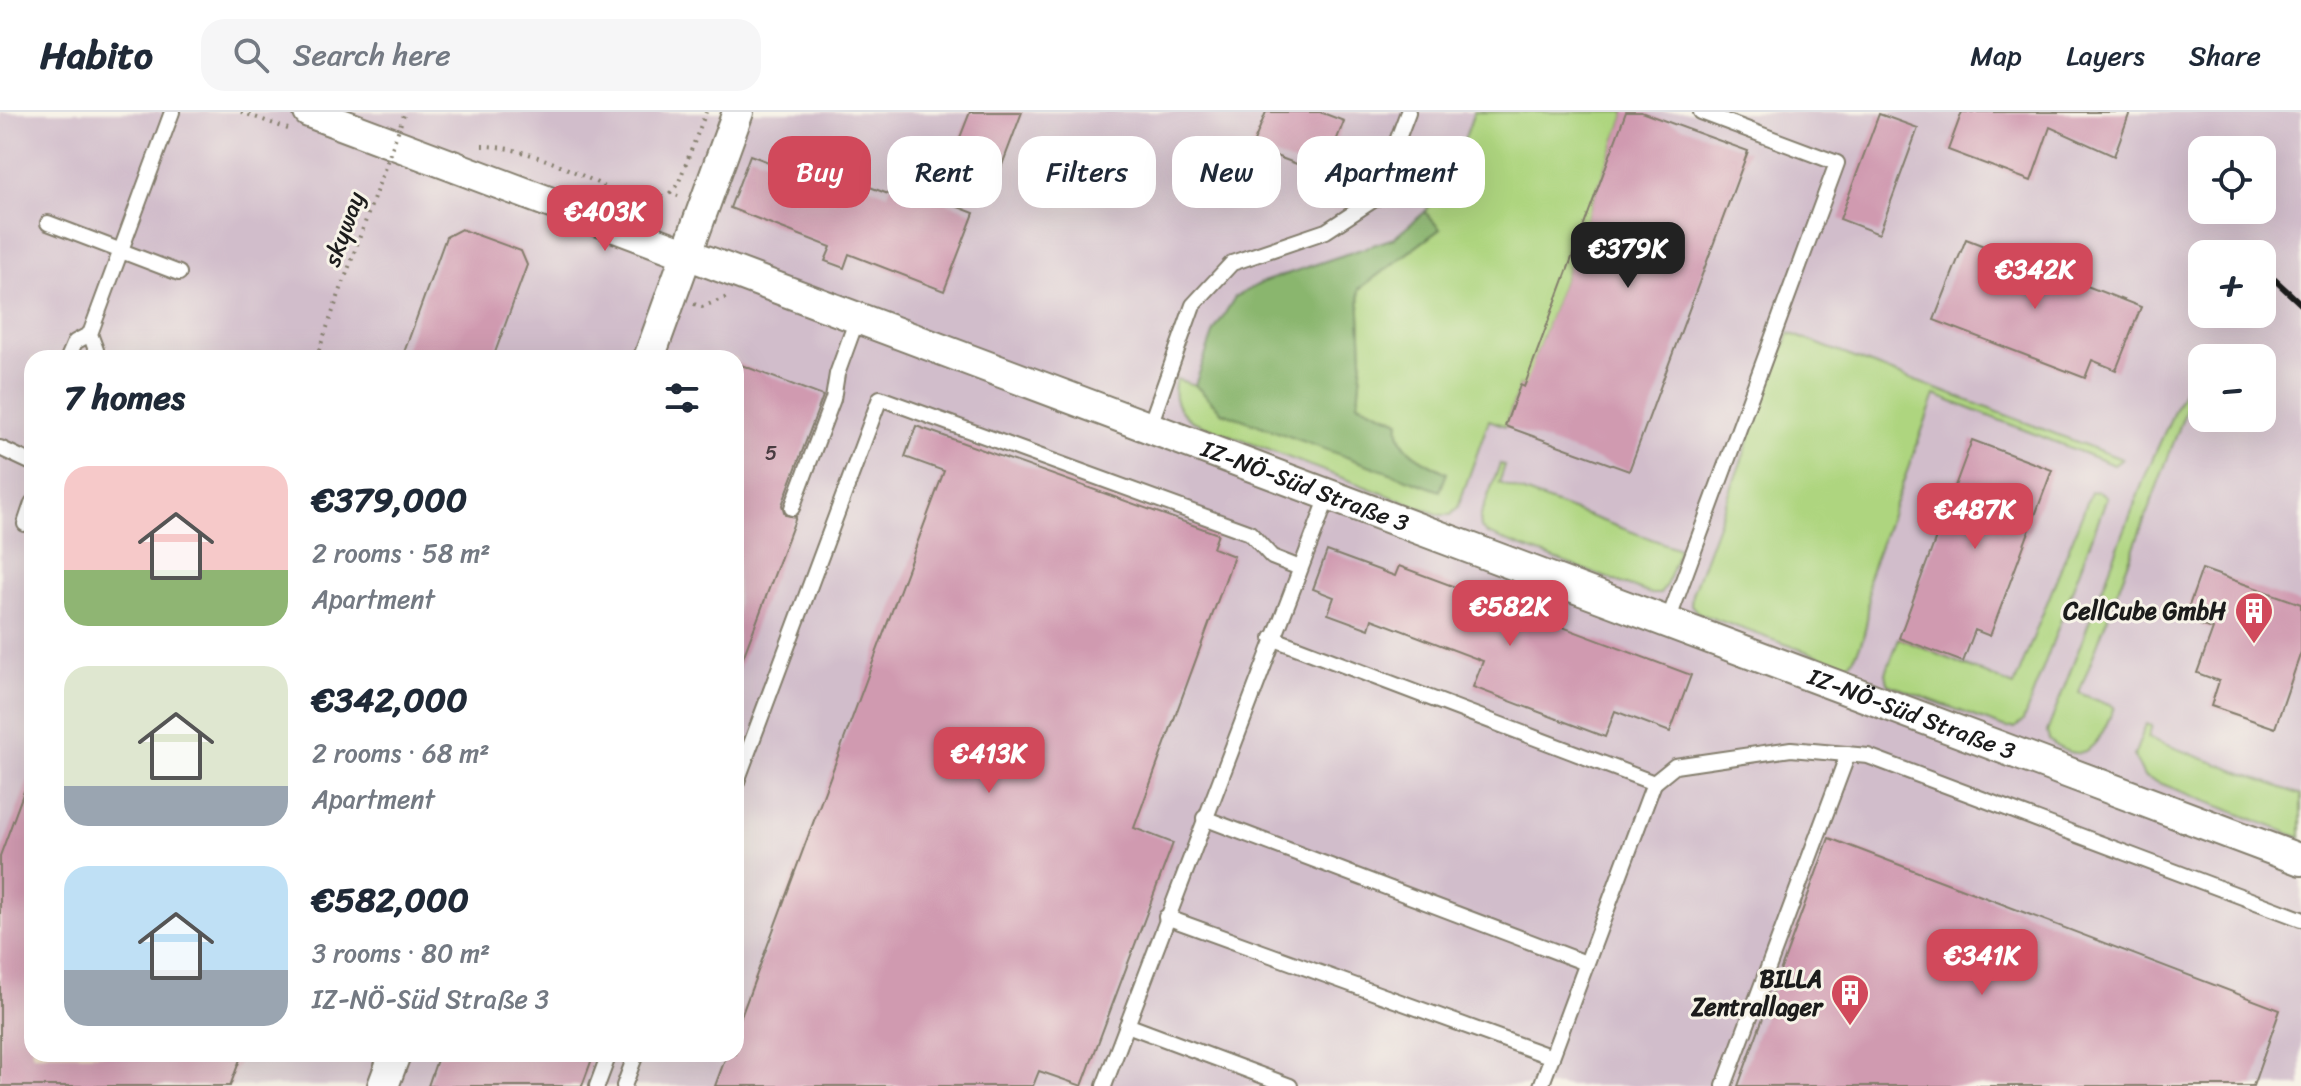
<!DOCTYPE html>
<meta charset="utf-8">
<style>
body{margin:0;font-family:Sriracha,sans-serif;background:#f6f6f7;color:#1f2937;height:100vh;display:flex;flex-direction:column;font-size:30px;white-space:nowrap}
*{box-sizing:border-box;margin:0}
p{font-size:26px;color:#747a83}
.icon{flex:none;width:44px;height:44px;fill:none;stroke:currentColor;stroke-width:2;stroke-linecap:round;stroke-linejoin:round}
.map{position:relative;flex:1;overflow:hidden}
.side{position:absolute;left:24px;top:238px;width:720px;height:712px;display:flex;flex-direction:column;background:#fff;border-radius:24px;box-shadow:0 8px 32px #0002}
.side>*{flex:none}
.banner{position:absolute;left:768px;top:24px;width:760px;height:72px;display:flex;gap:16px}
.buttons{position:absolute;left:2188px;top:24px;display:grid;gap:16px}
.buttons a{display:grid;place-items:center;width:88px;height:88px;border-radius:16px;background:#fff;box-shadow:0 8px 32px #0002;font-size:40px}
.price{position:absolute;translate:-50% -68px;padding:0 18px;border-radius:16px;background:#d1495b;color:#fff;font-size:26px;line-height:52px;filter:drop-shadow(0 2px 4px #0008)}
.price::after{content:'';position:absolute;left:50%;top:48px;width:24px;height:18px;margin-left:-12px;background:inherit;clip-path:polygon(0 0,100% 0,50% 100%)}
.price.active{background:#222;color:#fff}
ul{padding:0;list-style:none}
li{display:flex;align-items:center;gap:24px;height:200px;padding:0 40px}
li span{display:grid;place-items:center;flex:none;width:224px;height:160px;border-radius:24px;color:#555}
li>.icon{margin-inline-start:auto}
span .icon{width:96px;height:96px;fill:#fffc;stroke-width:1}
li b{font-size:34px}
h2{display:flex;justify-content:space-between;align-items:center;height:96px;padding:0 40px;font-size:34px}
.chip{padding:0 28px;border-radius:24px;background:#fff;box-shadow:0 8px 32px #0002;font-size:28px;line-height:72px}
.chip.active{background:#d1495b;color:#fff}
header{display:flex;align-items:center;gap:48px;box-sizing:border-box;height:112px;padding:0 40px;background:#fff;border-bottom:2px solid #e0e1e3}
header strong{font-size:38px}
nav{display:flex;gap:44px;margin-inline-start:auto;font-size:28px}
.search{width:560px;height:72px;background:#f6f6f7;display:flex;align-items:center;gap:20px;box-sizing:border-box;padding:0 28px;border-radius:24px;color:#747a83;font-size:30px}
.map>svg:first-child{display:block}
.industrial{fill:#d1bdcb;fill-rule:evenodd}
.green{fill:#aed57f;stroke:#65784e;stroke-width:2}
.forest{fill:#8ab66e;stroke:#536945;stroke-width:2}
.building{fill:#d09ab0}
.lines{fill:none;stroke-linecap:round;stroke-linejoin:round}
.lane-casing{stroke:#847e6d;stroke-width:18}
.street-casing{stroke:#847e6d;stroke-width:34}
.path{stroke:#847e6d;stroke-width:4;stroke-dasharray:2 6;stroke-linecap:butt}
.lane{stroke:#fff;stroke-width:14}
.street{stroke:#fff;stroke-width:30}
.rail{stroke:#1c1c1c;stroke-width:6}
.path-bridge{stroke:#847e6d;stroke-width:4;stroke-dasharray:2 6;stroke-linecap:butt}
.labels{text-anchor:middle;stroke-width:6;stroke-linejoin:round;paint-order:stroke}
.number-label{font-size:20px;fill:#493c41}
.street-label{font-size:24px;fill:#1c1c1c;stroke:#f7f3e8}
.poi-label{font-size:24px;font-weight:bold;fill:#1c1c1c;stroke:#f7f3e8;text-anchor:end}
</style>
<header>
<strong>Habito</strong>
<div class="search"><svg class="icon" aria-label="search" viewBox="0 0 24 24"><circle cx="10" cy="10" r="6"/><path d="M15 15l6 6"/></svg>Search here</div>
<nav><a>Map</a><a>Layers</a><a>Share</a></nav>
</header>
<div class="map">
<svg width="2301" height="974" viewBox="0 0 2301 974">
<rect width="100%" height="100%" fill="#f7f3e8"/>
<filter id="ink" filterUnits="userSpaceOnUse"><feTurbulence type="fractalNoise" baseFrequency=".0125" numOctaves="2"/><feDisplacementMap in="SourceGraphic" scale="16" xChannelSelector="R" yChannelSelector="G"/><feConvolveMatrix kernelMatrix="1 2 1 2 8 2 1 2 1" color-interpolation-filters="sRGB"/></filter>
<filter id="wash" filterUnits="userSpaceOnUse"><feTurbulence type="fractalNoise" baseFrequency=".006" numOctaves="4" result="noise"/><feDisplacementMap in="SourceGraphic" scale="32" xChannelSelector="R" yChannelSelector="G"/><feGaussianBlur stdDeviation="1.8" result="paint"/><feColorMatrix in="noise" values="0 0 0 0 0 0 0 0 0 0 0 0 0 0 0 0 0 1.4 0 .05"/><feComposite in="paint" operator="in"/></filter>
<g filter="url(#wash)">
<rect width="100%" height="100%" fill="#eddfbe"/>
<!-- industrial -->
<path class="industrial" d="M0 0H2301V974H0ZM2202 38H2262V98H2202ZM2202 142H2262V202H2202ZM32 246H736V942H32ZM2202 246H2262V306H2202Z"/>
<!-- green -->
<g class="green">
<path d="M1474 0H1626L1534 249 1601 303 1520 273 1505 314 1489 308 1458 395 1451 403H1440L1192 309C1177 298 1171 286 1176 267L1195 273 1222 300 1447 361C1424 348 1395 339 1398 308L1358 291 1362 247 1359 177 1440 117 1425 100 1455 54Z"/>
<path d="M1789 221 2122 347 2114 353 1935 283 1868 466C1870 494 1868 532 1847 554L1698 501 1691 493 1692 482Z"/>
<path d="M2194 255 2201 258 2079 581 2114 595C2101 627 2086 660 2049 628L2047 620 2148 357Z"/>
<path d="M1500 352 1505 353 1499 371 1679 437 1666 474 1660 482H1651L1487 422 1481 416 1480 406Z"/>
<path d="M2099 379 2107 385 2023 609 2015 616H2006L1888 572 1886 561 1899 526 2014 574 2091 380Z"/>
<path d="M2146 612 2152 614 2148 626 2301 683V726L2144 665 2134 644Z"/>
</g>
<!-- forest -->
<path class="forest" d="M1425 100 1440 117 1359 177 1362 247 1358 291 1399 309C1395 339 1425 349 1447 361L1440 379 1222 300 1195 273 1214 219 1235 185 1263 170 1394 126Z"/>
<g id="blocks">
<!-- building -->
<g class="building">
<path d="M970 0H1022L996 69 950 51Z"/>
<path d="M1266 0H1320L1344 9 1323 62 1252 35Z"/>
<path d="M1626 0H1641L1748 39 1629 359 1505 314 1520 273 1524 275Z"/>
<path d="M1962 0H2130L2114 44 2050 15 2031 69 1948 38Z"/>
<path d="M1879 2 1918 16 1879 122 1840 107Z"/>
<path d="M750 43 848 80 852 68 888 82 892 72 909 78 918 55 953 69 945 90 974 101 944 179 849 142 844 156 825 149 831 135 730 96Z"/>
<path d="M461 117 521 139 527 153 493 246H402L446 125Z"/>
<path d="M1966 127 2141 195 2116 258 2092 248 2085 266 1934 208Z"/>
<path d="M736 251 823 284 782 393 785 403 796 405 738 559Z"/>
<path d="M916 314 1218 422 1213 436 1234 444 1134 716 1173 731 1082 974 1039 959 1033 974H715L727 942H736V918L944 359 905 345Z"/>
<path d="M1972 328 2052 358 1990 524 1975 518 1963 550 1899 526Z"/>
<path d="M1327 439 1395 464 1399 454 1691 563 1670 620 1615 599 1605 625 1473 575 1483 549 1372 507 1369 517 1328 502 1334 485 1313 477Z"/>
<path d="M2202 457 2301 492V540L2275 616 2211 594 2219 569 2197 561 2213 517 2184 508Z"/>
<path d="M30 663 32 942H242L230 974H0V744Z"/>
<path d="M1829 726 2280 898 2253 974H1738Z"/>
<path d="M439 942H580L592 947 582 974H428Z"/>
</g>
</g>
</g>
<g filter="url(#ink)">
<use href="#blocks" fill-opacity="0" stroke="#847e6d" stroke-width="2"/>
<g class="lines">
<!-- lane casing -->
<g class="lane-casing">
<g id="lane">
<path d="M48 111 179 161"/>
<path d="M68 246 75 230 90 222"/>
<path d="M93 246 96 238 90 222 172 0"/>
<path d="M1149 316 1193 193 1232 151 1326 119 1375 87 1408 0"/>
<path d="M0 336 32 351"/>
<path d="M792 396 833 287 837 262 857 207"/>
<path d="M25 412 32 391"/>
<path d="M1668 509 1837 51 1701 0"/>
<path d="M1272 526 1654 671 1541 974"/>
<path d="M1654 671 1675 654 1791 637 1868 644 2301 807"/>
<path d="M736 672 880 286 1250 421 1272 445 1300 456"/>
<path d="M1204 706 1586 851"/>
<path d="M1166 805 1552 945"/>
<path d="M1127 913 1290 974"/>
<path d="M597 974 609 942"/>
<path d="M624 974 636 942"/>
<path d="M1104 974 1329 382"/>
<path d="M1724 974 1848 642"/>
</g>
</g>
<!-- street casing -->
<g class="street-casing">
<g id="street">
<path id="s1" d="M309 0 2301 748"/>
<path d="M649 246 738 0"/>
<path d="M383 974 395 942"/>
</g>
</g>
<!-- path -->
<g class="path">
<path d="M241 0 288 17"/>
<path d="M482 34C527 34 590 65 629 89"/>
<path d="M670 81 678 72 706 0"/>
<path d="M648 93 670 81 678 84"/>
<path d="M694 192 702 195 727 185"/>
</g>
<!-- lane -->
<use href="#lane" class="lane"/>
<!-- street -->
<use href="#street" class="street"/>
<!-- rail -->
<path class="rail" d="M2275 168 2301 192"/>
<!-- path-bridge -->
<path class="path-bridge" d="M316 246 405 0"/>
</g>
</g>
<!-- icons -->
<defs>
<g id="building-pin" transform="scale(2)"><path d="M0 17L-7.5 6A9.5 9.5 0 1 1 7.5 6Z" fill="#d1495b" stroke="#f7f3e8"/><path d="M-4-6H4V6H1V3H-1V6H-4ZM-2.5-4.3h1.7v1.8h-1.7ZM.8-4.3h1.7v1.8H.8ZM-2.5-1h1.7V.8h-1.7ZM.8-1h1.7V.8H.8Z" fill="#fff"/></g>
</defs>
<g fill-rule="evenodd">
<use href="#building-pin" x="2254" y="499"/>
<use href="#building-pin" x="1850" y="881"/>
</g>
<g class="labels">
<!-- number labels -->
<g class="number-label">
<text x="771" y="348">5</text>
</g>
<!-- street labels -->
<g class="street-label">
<text transform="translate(344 117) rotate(-70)" y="8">skyway</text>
<text dy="8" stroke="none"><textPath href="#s1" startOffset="1064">IZ-NÖ-Süd Straße 3</textPath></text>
<text dy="8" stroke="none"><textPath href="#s1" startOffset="1712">IZ-NÖ-Süd Straße 3</textPath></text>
</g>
<!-- poi labels -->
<g class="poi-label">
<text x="2226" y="507">CellCube GmbH</text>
<text x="1822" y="875">BILLA<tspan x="1822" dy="28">Zentrallager</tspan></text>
</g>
</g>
</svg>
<div class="buttons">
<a><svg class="icon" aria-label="locate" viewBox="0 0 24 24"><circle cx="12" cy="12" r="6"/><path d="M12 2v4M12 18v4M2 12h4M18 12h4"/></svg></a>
<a>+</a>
<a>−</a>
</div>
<b class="price" style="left:605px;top:141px">€403K</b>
<b class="price active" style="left:1628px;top:178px">€379K</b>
<b class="price" style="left:2035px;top:199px">€342K</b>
<b class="price" style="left:1975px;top:439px">€487K</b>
<b class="price" style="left:1510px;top:536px">€582K</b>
<b class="price" style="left:989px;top:683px">€413K</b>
<b class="price" style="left:1982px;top:885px">€341K</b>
<div class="banner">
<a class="chip active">Buy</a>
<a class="chip">Rent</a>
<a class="chip">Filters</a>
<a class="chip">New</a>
<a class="chip">Apartment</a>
</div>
<section class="side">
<h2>7 homes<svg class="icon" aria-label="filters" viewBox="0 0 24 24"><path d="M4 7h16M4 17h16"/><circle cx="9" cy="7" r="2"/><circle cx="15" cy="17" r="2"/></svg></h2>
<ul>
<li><span style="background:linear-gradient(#f6c9c9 65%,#8fb573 0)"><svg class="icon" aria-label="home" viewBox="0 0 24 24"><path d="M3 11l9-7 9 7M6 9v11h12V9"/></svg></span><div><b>€379,000</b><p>2 rooms · 58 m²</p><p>Apartment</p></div></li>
<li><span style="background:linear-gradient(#dfe7d0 75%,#9aa5b1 0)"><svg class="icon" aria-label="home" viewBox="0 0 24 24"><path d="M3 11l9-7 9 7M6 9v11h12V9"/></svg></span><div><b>€342,000</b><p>2 rooms · 68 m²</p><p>Apartment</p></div></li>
<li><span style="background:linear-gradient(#bfe0f5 65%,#9aa5b1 0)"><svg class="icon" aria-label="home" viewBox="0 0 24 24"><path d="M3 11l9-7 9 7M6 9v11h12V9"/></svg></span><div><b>€582,000</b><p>3 rooms · 80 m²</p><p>IZ-NÖ-Süd Straße 3</p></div></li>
</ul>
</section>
</div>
